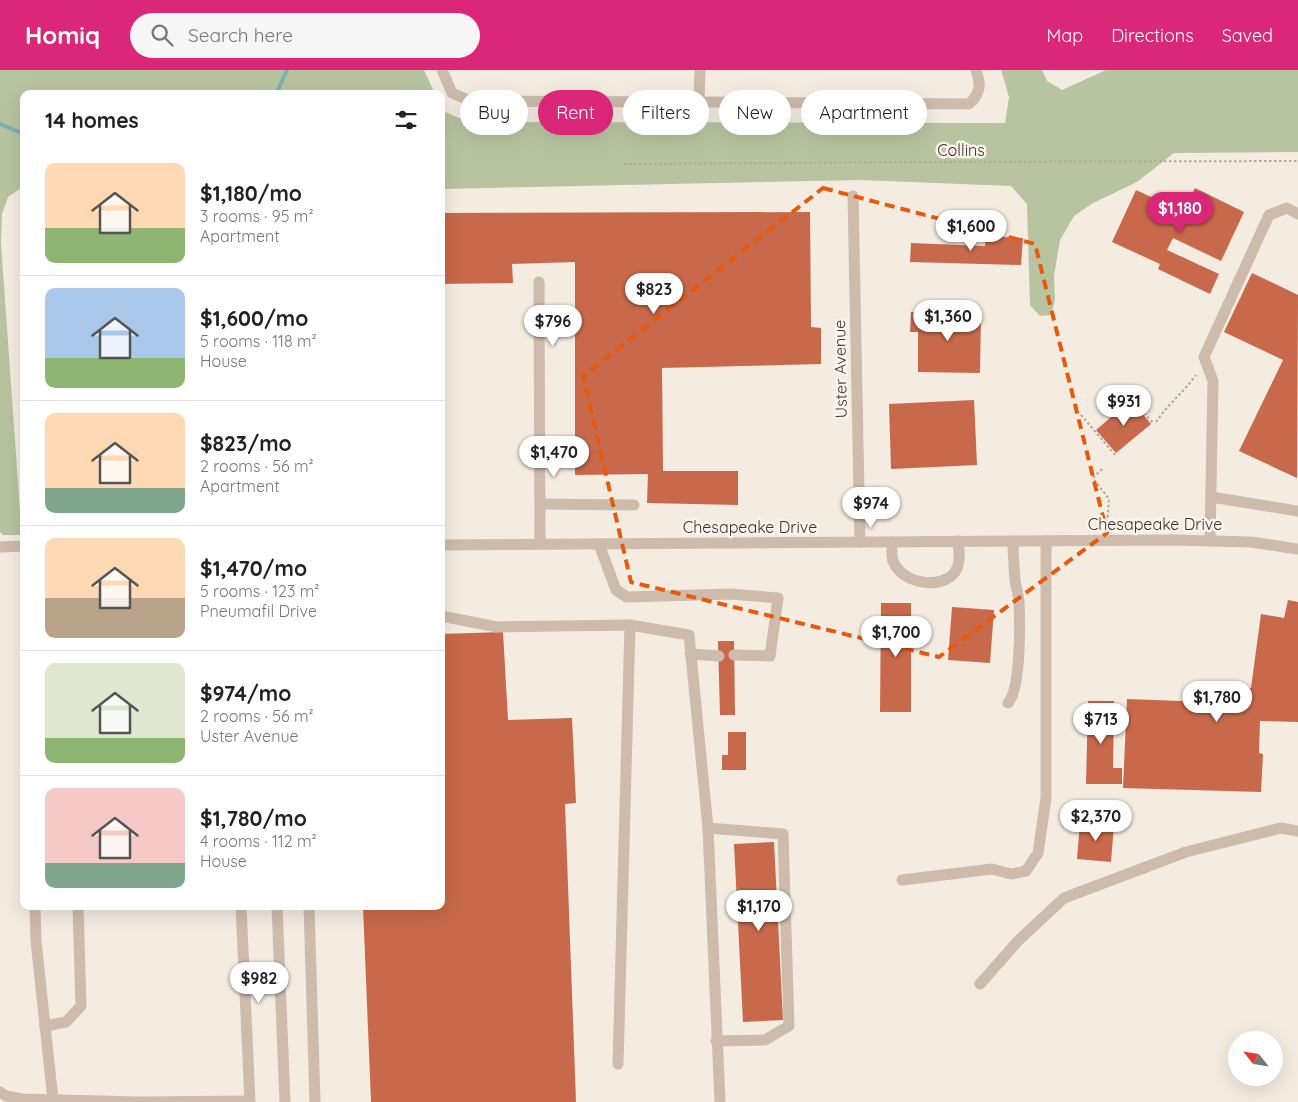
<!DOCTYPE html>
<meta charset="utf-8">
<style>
body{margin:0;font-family:Quicksand,sans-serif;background:#f6f6f6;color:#222;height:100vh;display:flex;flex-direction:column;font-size:19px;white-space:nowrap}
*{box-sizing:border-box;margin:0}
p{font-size:16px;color:#767676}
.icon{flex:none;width:28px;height:28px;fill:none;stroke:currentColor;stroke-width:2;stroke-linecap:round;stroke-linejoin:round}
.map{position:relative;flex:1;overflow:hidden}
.details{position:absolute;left:20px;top:20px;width:425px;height:820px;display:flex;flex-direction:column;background:#fff;border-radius:10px;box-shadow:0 5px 20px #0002}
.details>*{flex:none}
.top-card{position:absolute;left:460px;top:20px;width:475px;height:45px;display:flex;gap:10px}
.needle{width:32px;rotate:300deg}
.controls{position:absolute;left:1228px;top:961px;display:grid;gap:10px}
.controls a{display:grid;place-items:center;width:55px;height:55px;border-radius:50%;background:#fff;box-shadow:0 5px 20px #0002;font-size:25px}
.price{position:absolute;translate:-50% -42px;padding:0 11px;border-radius:18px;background:#fff;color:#222;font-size:16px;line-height:32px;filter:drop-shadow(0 1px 2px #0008)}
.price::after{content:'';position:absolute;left:50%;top:30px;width:15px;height:11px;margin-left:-8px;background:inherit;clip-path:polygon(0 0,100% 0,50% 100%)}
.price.on{background:#db2777;color:#fff}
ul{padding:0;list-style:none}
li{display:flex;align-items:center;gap:15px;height:125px;padding:0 25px}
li+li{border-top:1px solid #e0e0e0}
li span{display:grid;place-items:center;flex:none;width:140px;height:100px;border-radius:10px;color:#555}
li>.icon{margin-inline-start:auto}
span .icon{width:60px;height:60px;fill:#fffc;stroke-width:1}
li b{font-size:21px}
h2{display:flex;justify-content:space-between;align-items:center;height:60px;padding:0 25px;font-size:21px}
.chip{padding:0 18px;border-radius:22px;background:#fff;box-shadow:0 5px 20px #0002;font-size:18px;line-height:45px}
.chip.on{background:#db2777;color:#fff}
header{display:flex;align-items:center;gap:30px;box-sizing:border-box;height:70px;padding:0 25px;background:#db2777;color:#fff}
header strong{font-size:24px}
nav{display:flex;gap:28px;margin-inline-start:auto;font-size:18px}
.search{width:350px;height:45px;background:#f6f6f6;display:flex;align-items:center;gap:12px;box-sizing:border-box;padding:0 18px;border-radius:28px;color:#767676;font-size:19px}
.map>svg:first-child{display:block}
.green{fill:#b8c4a0}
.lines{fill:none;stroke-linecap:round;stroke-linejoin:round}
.stream{stroke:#7fb0b2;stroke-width:4}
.building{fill:#c8694b}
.path{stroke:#b9a596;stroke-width:2;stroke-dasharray:2.5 2.5;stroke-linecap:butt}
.minor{stroke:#cdbbac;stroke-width:11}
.marked{fill:none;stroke:#e8590c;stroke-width:4;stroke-dasharray:10 6;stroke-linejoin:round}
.labels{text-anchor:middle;stroke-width:5;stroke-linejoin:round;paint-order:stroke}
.street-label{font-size:16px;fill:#3b302b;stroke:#fbf5ee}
</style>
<header>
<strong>Homiq</strong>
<div class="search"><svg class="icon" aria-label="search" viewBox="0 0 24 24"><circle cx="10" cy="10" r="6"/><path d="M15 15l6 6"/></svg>Search here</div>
<nav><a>Map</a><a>Directions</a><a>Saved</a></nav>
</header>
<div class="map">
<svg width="1298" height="1032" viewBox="0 0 1298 1032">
<rect width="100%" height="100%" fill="#f4ebe1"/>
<!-- green -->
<g class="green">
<path d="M0 0H424L435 24H24V118H21L8 127 2 144 1 173 20 441 24 442V465H3L0 462Z"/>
<path d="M1001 0H1042L1047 11 1062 20 1106 0H1298V82L1174 83 1137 112 1093 133 1074 146 1060 170 1054 206 1055 230 1051 245 1040 246 1030 235 1027 134 1011 116 860 110 441 119V37L443 41 469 52 1005 53 1009 27Z"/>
</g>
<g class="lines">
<!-- stream -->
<g class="stream">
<path d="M276 24 287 0"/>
<path d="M0 54 24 64"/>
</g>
</g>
<!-- building -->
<g class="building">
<path d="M1195 118 1244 142 1221 191 1173 168 1167 180 1219 204 1210 224 1158 199 1160 194 1112 172 1136 120 1184 142Z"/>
<path d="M810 142 811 257 821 258V294L662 298 663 401H738V435L647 433 648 404 575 405V192L512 194 513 213 441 214V143Z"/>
<path d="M986 166 1023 168 1021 195 910 192 911 173 985 176Z"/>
<path d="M1252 203 1298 225 1297 408 1239 381 1283 290 1224 262Z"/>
<path d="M911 242 981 243 980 303 918 302V262H910Z"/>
<path d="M974 330 977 395 891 399 889 334Z"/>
<path d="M1131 330 1151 354 1116 383 1096 360Z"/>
<path d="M1288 530 1298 532V652L1260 651 1259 683 1263 684 1261 722 1123 718 1127 629 1207 632 1208 624 1230 625V617L1251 618 1261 544 1284 548Z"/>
<path d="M881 533H911V642H880Z"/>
<path d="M952 537 994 540 990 593 948 590Z"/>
<path d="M503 562 508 650 572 648 576 733 565 734 576 1032H371L363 836H441V564Z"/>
<path d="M718 571H734L735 645H720Z"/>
<path d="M1088 631H1114L1113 698H1122V714H1086Z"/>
<path d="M728 662H746V700H722V685H728Z"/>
<path d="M1080 751 1114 754 1111 792 1077 789Z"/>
<path d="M774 772 783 950 743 952 734 774Z"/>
</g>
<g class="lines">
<!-- path -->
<g class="path">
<path d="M624 94 899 92 1298 91"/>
<path d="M1144 343 1154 354"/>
<path d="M1081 345 1116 386"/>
<path d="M1156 352C1168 334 1184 322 1196 305"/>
<path d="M1102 399 1093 408 1109 429 1107 456"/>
</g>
<!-- minor -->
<g class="minor">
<path d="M442 0 452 23 471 31 699 32 700 0"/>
<path d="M699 32 969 34C981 23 981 15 976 0"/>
<path d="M853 126 860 472"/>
<path d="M539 212 540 474"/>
<path d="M1211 427 1298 441"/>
<path d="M541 434 634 435"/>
<path d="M1210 470 1213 311 1204 287 1269 145 1287 138 1298 144"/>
<path d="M892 472C892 478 891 485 893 491 901 513 941 521 955 502 961 493 959 481 958 471"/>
<path d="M599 474 616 520 627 527 730 524 778 528 770 586 734 585"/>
<path d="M441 475 1172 470 1251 472 1298 479"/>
<path d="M0 477 24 476"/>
<path d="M441 546 497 557 630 555 689 565 708 758 720 1032"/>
<path d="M690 584 719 586"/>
<path d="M1008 633C1021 619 1020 553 1019 533 1019 525 1016 518 1015 510 1014 497 1013 484 1013 471"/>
<path d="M708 758 783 764 789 956 765 970 716 971"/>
<path d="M902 810 992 799 1011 804 1026 801 1038 783 1046 728V471"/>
<path d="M35 836 36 871 53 1030"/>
<path d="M241 836 250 1032"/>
<path d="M277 836 285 1032"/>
<path d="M309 836 315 1032"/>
<path d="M980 914 1018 871 1064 828 1186 782 1281 758 1298 761"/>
<path d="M45 956 66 952 81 936 78 836"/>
<path d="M618 994 630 555"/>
<path d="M0 1022 6 1026 22 1029 139 1032 250 1031"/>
</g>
</g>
<!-- marked area -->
<path class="marked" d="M823 118 1035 174 1107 463 939 587 631 512 583 306Z"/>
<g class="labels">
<!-- street labels -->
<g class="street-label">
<text x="961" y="86">Collins</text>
<text transform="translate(840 299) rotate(-91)" y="6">Uster Avenue</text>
<text x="1155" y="460">Chesapeake Drive</text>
<text x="750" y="463">Chesapeake Drive</text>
</g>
</g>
</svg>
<div class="controls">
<a><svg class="needle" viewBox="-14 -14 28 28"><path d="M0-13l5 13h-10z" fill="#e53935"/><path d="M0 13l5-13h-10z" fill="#767676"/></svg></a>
</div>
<b class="price on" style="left:1180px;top:164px">$1,180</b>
<b class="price" style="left:971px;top:182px">$1,600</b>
<b class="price" style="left:654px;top:245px">$823</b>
<b class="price" style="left:948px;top:272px">$1,360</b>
<b class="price" style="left:553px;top:277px">$796</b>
<b class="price" style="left:1124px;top:357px">$931</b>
<b class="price" style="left:554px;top:408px">$1,470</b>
<b class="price" style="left:871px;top:459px">$974</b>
<b class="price" style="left:896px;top:588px">$1,700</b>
<b class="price" style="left:1217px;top:653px">$1,780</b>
<b class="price" style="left:1101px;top:675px">$713</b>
<b class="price" style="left:1096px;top:772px">$2,370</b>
<b class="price" style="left:759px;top:862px">$1,170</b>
<b class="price" style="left:259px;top:934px">$982</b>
<div class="top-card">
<a class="chip">Buy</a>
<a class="chip on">Rent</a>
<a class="chip">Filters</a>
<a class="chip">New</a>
<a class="chip">Apartment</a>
</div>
<section class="details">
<h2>14 homes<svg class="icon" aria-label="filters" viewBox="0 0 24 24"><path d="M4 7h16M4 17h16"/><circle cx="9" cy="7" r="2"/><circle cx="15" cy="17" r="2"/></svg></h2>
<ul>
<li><span style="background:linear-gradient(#ffd9b3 65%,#8fb573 0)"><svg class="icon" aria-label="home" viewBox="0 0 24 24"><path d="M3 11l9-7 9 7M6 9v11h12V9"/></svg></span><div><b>$1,180/mo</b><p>3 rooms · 95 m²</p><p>Apartment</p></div></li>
<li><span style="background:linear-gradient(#a9c7e8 70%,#8fb573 0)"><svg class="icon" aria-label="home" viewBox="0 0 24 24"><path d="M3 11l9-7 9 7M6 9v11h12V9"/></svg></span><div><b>$1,600/mo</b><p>5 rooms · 118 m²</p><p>House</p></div></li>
<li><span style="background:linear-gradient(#ffd9b3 75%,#7fa58c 0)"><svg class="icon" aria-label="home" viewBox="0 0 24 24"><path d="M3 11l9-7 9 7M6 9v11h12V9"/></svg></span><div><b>$823/mo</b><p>2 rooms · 56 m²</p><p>Apartment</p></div></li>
<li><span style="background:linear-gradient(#ffd9b3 60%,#b9a48a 0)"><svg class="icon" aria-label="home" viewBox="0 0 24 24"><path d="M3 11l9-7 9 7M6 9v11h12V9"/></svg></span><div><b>$1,470/mo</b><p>5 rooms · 123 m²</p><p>Pneumafil Drive</p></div></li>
<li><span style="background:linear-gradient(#dfe7d0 75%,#8fb573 0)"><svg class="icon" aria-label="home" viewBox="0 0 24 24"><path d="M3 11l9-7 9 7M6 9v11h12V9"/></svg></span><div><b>$974/mo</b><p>2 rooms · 56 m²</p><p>Uster Avenue</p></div></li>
<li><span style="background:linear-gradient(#f6c9c9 75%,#7fa58c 0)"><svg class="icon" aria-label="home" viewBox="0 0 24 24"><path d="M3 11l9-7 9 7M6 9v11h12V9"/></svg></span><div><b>$1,780/mo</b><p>4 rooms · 112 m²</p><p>House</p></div></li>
</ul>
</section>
</div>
